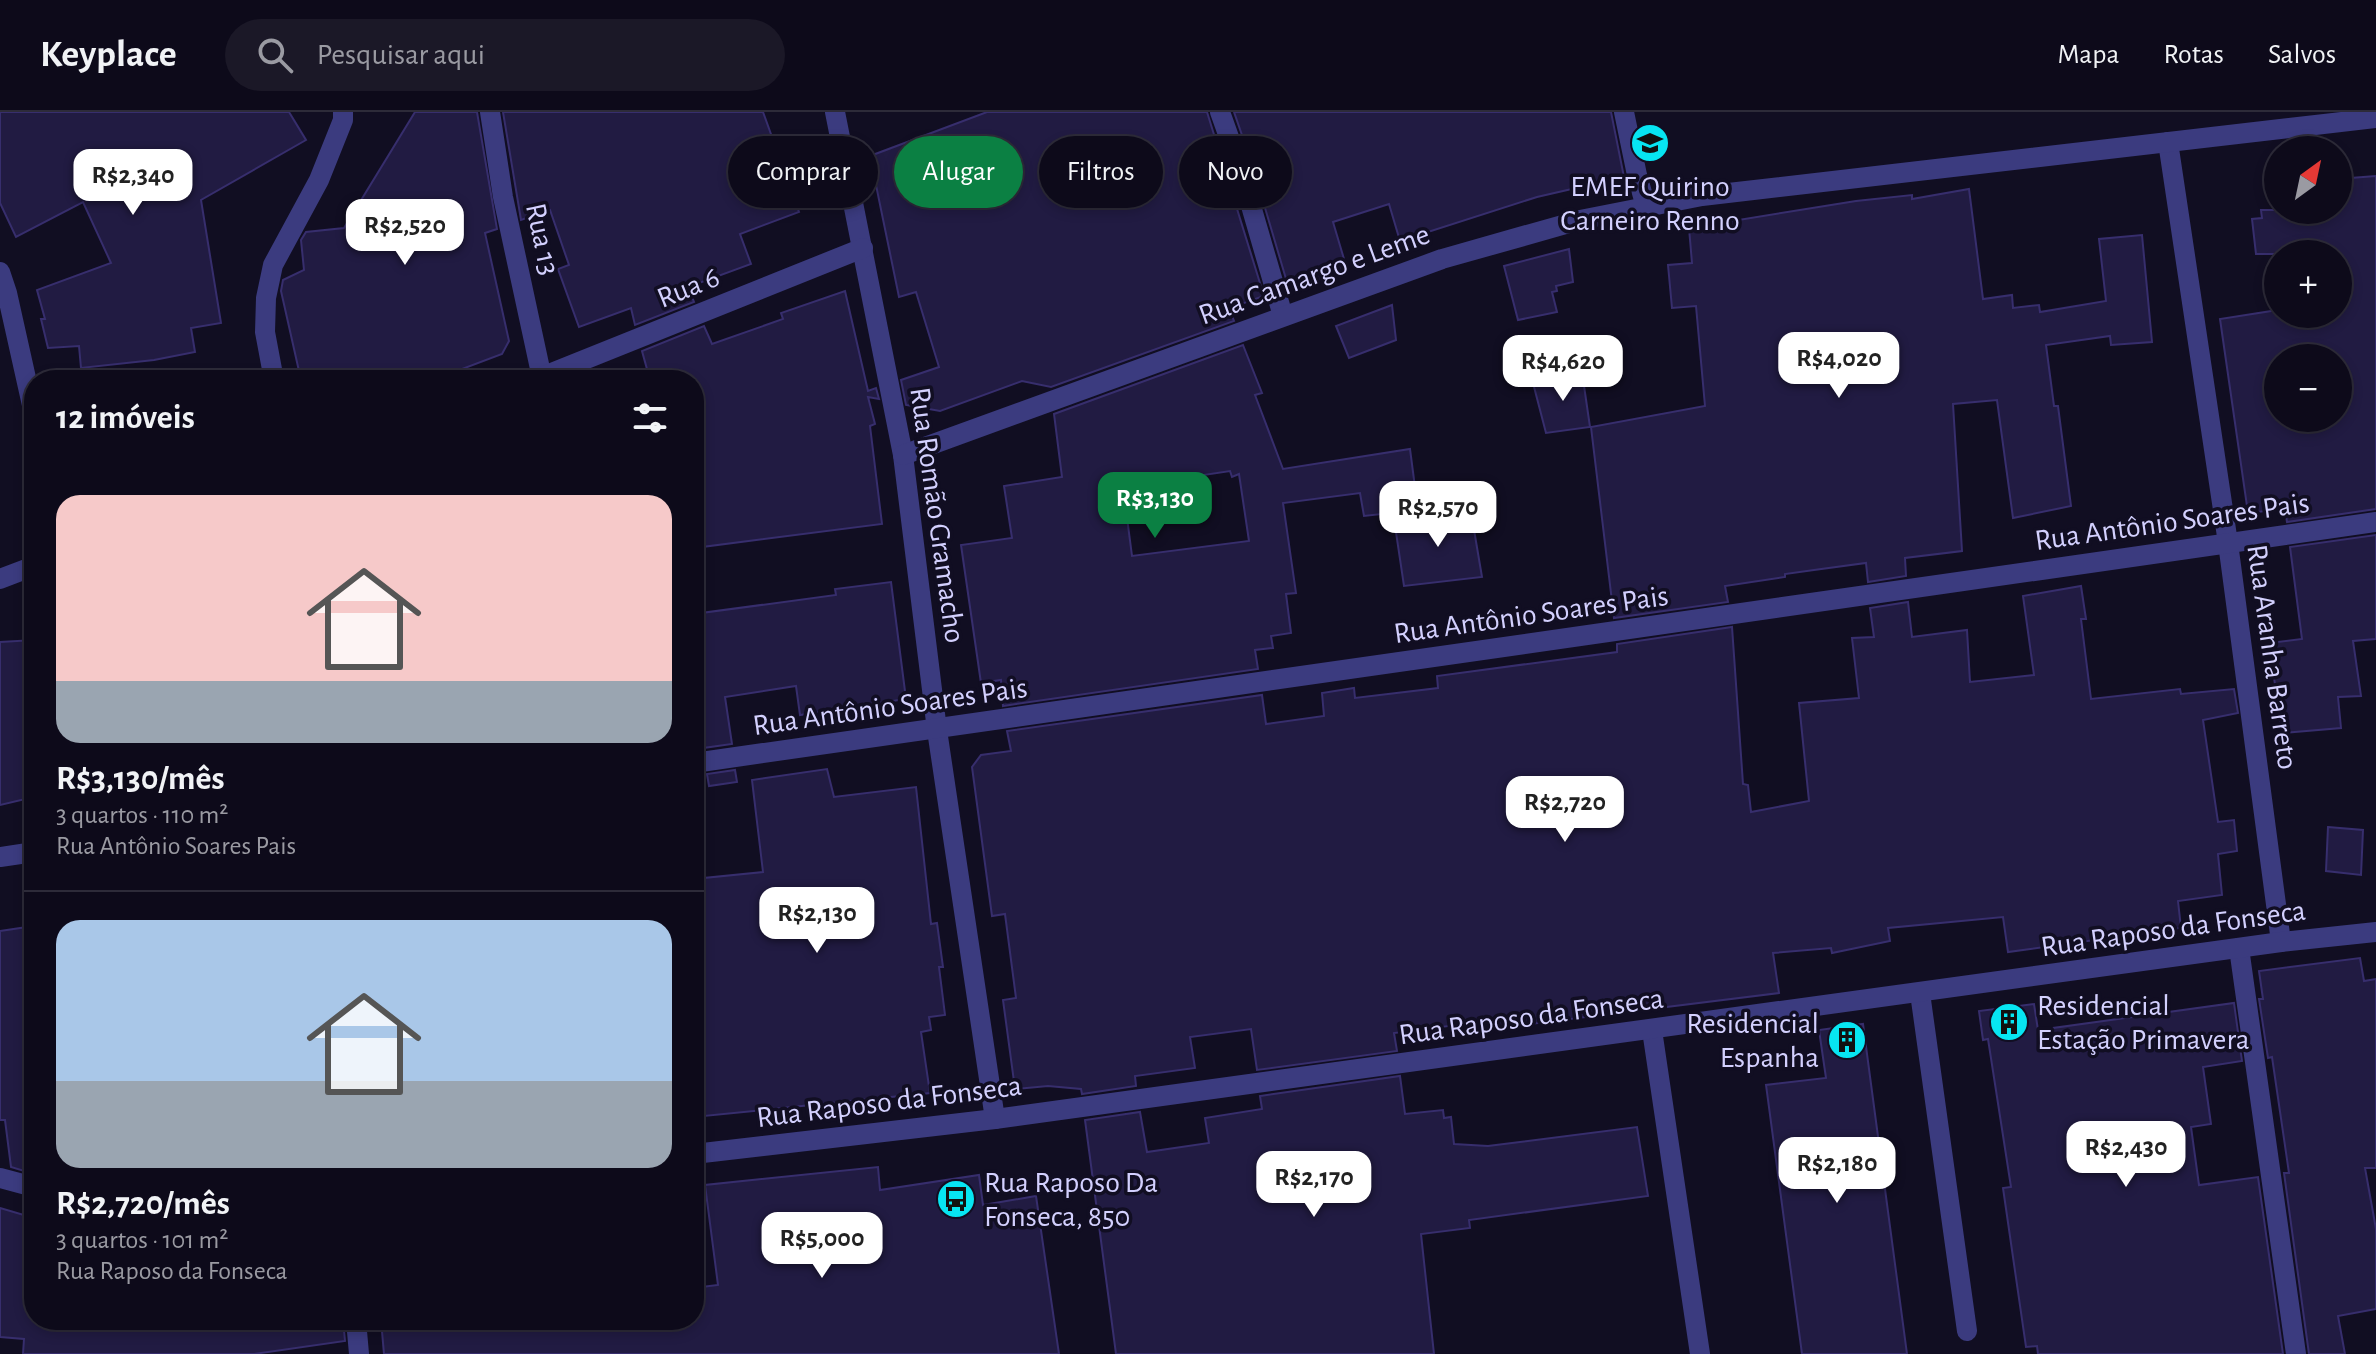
<!DOCTYPE html>
<html lang="pt">
<meta charset="utf-8">
<style>
body{margin:0;font-family:"Alegreya Sans",sans-serif;background:#1b1827;color:#f1f3f6;height:100vh;display:flex;flex-direction:column;font-size:30px;white-space:nowrap}
*{box-sizing:border-box;margin:0}
p{font-size:26px;color:#9a9aa2}
.icon{flex:none;width:44px;height:44px;fill:none;stroke:currentColor;stroke-width:2;stroke-linecap:round;stroke-linejoin:round}
.map{position:relative;flex:1;overflow:hidden}
.details{position:absolute;left:24px;top:258px;width:680px;height:960px;display:flex;flex-direction:column;background:#0d0a1a;border-radius:32px;box-shadow:0 4px 12px #0003,0 0 0 2px #2d2b39}
.details>*{flex:none}
.hud{position:absolute;left:728px;top:24px;width:760px;height:72px;display:flex;gap:16px}
.needle{width:52px;rotate:33deg}
.fabs{position:absolute;left:2264px;top:24px;display:grid;gap:16px}
.fabs a{display:grid;place-items:center;width:88px;height:88px;border-radius:50%;background:#0d0a1a;box-shadow:0 4px 12px #0003,0 0 0 2px #2d2b39;font-size:40px}
.price{position:absolute;translate:-50% -68px;padding:0 18px;border-radius:16px;background:#fff;color:#222;font-size:26px;line-height:52px;filter:drop-shadow(0 2px 4px #0008)}
.price::after{content:'';position:absolute;left:50%;top:48px;width:24px;height:18px;margin-left:-12px;background:inherit;clip-path:polygon(0 0,100% 0,50% 100%)}
.price.selected{background:#0b8043;color:#fff}
ul{padding:0;list-style:none}
li{display:grid;align-content:center;gap:16px;height:424px;padding:0 32px}
li+li{border-top:2px solid #2d2b39}
li span{display:grid;place-items:center;height:248px;border-radius:24px;color:#555}
li>.icon{margin-inline-start:auto}
span .icon{width:144px;height:144px;fill:#fffc;stroke-width:1}
li b{font-size:34px}
h2{display:flex;justify-content:space-between;align-items:center;height:96px;padding:0 32px;font-size:34px}
.pill{padding:0 28px;border-radius:36px;background:#0d0a1a;box-shadow:0 4px 12px #0003,0 0 0 2px #2d2b39;font-size:28px;line-height:72px}
.pill.selected{background:#0b8043;color:#fff}
header{display:flex;align-items:center;gap:48px;box-sizing:border-box;height:112px;padding:0 40px;background:#0d0a1a;border-bottom:2px solid #2d2b39}
header strong{font-size:38px}
nav{display:flex;gap:44px;margin-inline-start:auto;font-size:28px}
.search{width:560px;height:72px;background:#1b1827;display:flex;align-items:center;gap:20px;box-sizing:border-box;padding:0 28px;border-radius:44px;color:#9a9aa2;font-size:30px}
.map>svg:first-child{display:block}
.building{fill:#211b42;stroke:#372e6d;stroke-width:2;fill-rule:evenodd}
.lines{fill:none;stroke-linecap:round;stroke-linejoin:round}
.minor{stroke:#3b3b7f;stroke-width:20}
.labels{text-anchor:middle;stroke-width:7;stroke-linejoin:round;paint-order:stroke}
.poi-label{font-size:30px;fill:#d3d0fe;stroke:#110e22;text-anchor:start}
.street-label{font-size:30px;fill:#d3d0fe;stroke:#110e22}
</style>
<header>
<strong>Keyplace</strong>
<div class="search"><svg class="icon" aria-label="search" viewBox="0 0 24 24"><circle cx="10" cy="10" r="6"/><path d="M15 15l6 6"/></svg>Pesquisar aqui</div>
<nav><a>Mapa</a><a>Rotas</a><a>Salvos</a></nav>
</header>
<div class="map">
<svg width="2376" height="1242" viewBox="0 0 2376 1242">
<rect width="100%" height="100%" fill="#110e22"/>
<!-- building -->
<g class="building">
<path d="M0 0H289L306 28 201 88 221 211 191 216 195 240 154 248 81 256 79 234 48 236 41 207H45L37 178 111 151 83 90 16 125 0 91Z"/>
<path d="M415 0H477L497 117 485 121 509 229 502 242 433 268H301L281 179 283 168 304 158 301 128 306 120 344 116Z"/>
<path d="M503 0H763L799 100 740 122 751 152 688 175 694 190 635 213 631 196 579 215 558 157 569 153 550 98 521 108Z"/>
<path d="M987 0H1207L1264 184 1229 196 1234 209 1051 275 1022 269 940 299 906 293 901 268 939 255 916 180 899 185 870 44Z"/>
<path d="M1234 0H1611L1624 65 1537 85 1400 129 1389 92 1333 110 1344 147 1340 149 1343 160 1289 177 1252 52Z"/>
<path d="M2376 64V397L2287 410 2285 397 2248 401 2220 207 2278 198V202H2338V142H2256L2252 107 2262 106 2261 98H2338V67ZM2278 246H2338V306H2278Z"/>
<path d="M1969 77 1983 187 2012 183 2013 196 2039 193 2040 200 2106 189 2099 127 2142 123 2152 230 2111 233 2110 224 2046 233 2054 294H2058L2071 394 2013 406 1997 288 1953 292 1962 439 1905 446 1906 464 1868 470 1866 451 1814 458 1785 462V465L1725 474 1728 490 1614 506 1591 315 1705 294 1696 194 1672 196 1668 153 1692 151 1689 116 1856 89 1912 83V87Z"/>
<path d="M1569 137 1573 170 1556 174 1557 179 1552 180 1557 200 1518 208 1504 154Z"/>
<path d="M845 179 868 279 876 276 879 287 868 285 875 312 870 314 882 412 694 436V268H650L642 239 704 214 712 232 783 207 781 201Z"/>
<path d="M1392 193 1396 228 1349 246 1336 214Z"/>
<path d="M1243 233 1262 281 1255 283 1283 357 1410 337 1418 398 1364 404 1360 381 1283 391 1296 481 1286 482 1291 521 1271 524 1273 536 1255 538 1258 557 1003 594 1001 568 981 571 961 433 1012 426 1004 374 1062 365 1054 302ZM1230 359 1232 365 1239 362 1249 429 1132 444 1123 375Z"/>
<path d="M1582 260 1590 315 1546 321 1533 271Z"/>
<path d="M1471 400 1482 465 1404 474 1394 407Z"/>
<path d="M2376 423V527L2353 529 2361 584 2338 585 2341 616 2282 621 2269 531 2302 527 2290 435Z"/>
<path d="M891 470 906 587 800 603 796 574 725 585 732 632 703 636 694 576V502L836 483 835 477Z"/>
<path d="M2081 474 2086 507H2081L2091 587 2180 577 2181 582 2234 577 2238 601 2203 608 2218 710 2234 708 2237 739 2218 742 2222 783 2178 789 2181 816 2008 840 2003 805 1888 816 1890 829 1832 841 1831 836 1773 841 1779 881 1457 921 1456 913 1394 921 1397 939 1257 958 1251 917 1190 925 1195 956 1135 964 1136 974 1082 982 1081 977 1048 974 1015 977 1003 888 1016 886 1005 802 992 804 972 655 981 643 1011 639 1007 619 1262 583 1266 612 1324 604 1322 581 1354 576 1355 586 1438 576 1437 564 1617 540V532L1732 515 1743 672 1748 673 1751 700 1809 689 1799 591 1859 586 1852 526 1874 525 1870 496 1908 490 1912 525 1967 518 1970 570 2034 563 2023 484Z"/>
<path d="M34 528V685L0 693V530Z"/>
<path d="M827 657 834 685 916 675 931 812 937 811 943 855H939L945 903 929 905 931 918 921 920 930 981 694 1005V767L763 760 752 668Z"/>
<path d="M735 658 737 670 709 674 707 662Z"/>
<path d="M2328 715 2363 718 2361 763 2326 759Z"/>
<path d="M34 814V1062L11 1055 5 1008H0V819Z"/>
<path d="M2360 846 2364 869 2376 867V1056H2365L2376 1117V1197L2338 1204 2345 1242H2309L2284 1061H2289L2272 945 2268 946 2259 887H2263L2259 859Z"/>
<path d="M2234 891 2242 949 2203 955 2211 1012 2191 1015 2199 1073 2258 1065 2283 1242H2038L2037 1234 2026 1235 2003 1076 2011 1075 1988 927 1983 928 1979 899 2034 892 2038 918Z"/>
<path d="M1863 912 1907 1242H1802L1766 973 1826 966 1819 918Z"/>
<path d="M1400 964 1405 1002 1443 998 1444 1006 1451 1005 1454 1032 1488 1034 1637 1015 1648 1084 1469 1108 1470 1116 1421 1122 1434 1242H1116L1085 1008 1140 1000 1147 1040 1209 1031 1205 1006 1262 997 1260 984Z"/>
<path d="M878 1055 880 1078 979 1063 983 1093 1036 1084 1059 1242H384L381 1208H694V1176L718 1173 705 1073Z"/>
<path d="M0 1096 34 1106V1208H343L345 1229 254 1242H23L24 1227 0 1225Z"/>
</g>
<g class="lines">
<!-- minor -->
<g class="minor">
<path d="M490 0 503 85 542 266"/>
<path d="M835 0 903 343 937 618 995 1007"/>
<path d="M1220 0 1240 56 1283 204"/>
<path d="M1624 0 1637 63 1646 95"/>
<path d="M2168 30 2228 431 2281 830"/>
<path d="M0 160 7 181 34 302"/>
<path d="M274 268 265 220 266 186 273 153 319 68 343 8V0"/>
<path d="M534 268 863 136"/>
<path d="M903 343 1442 147 1580 108 1702 84 2376 6"/>
<path d="M0 467 34 454"/>
<path d="M694 651 2376 410"/>
<path d="M0 745 34 740"/>
<path d="M2239 836 2296 1242"/>
<path d="M1920 881 1967 1219"/>
<path d="M1652 918 1700 1242"/>
<path d="M694 1042 995 1007 2281 830 2376 820"/>
<path d="M0 1066 34 1075"/>
<path d="M356 1208 359 1242"/>
</g>
</g>
<!-- icons -->
<defs>
<g id="school-disc" transform="scale(2)"><circle r="9.5" fill="#07e5f2" stroke="#110e22"/><path d="M0-5L7-2L0 1L-7-2ZM-4 1L0 2.5L4 1V4Q0 6-4 4Z" fill="#111"/></g>
<g id="building-disc" transform="scale(2)"><circle r="9.5" fill="#07e5f2" stroke="#110e22"/><path d="M-4-6H4V6H1V3H-1V6H-4ZM-2.5-4.3h1.7v1.8h-1.7ZM.8-4.3h1.7v1.8H.8ZM-2.5-1h1.7V.8h-1.7ZM.8-1h1.7V.8H.8Z" fill="#111"/></g>
<g id="bus-disc" transform="scale(2)"><circle r="9.5" fill="#07e5f2" stroke="#110e22"/><path d="M-5-6H5V4H4V6H2V4H-2V6H-4V4H-5ZM-3.5-4V0h7V-4ZM-3.5 1.2v1.5H-2V1.2ZM2 1.2v1.5H3.5V1.2Z" fill="#111"/></g>
</defs>
<g fill-rule="evenodd">
<use href="#school-disc" x="1650" y="31"/>
<use href="#building-disc" x="2009" y="910"/>
<use href="#building-disc" x="1847" y="928"/>
<use href="#bus-disc" x="956" y="1087"/>
</g>
<g class="labels">
<!-- poi labels -->
<g class="poi-label">
<text x="1650" y="84" text-anchor="middle">EMEF Quirino<tspan x="1650" dy="34">Carneiro Renno</tspan></text>
<text x="2037" y="903">Residencial<tspan x="2037" dy="34">Estação Primavera</tspan></text>
<text x="1819" y="921" text-anchor="end">Residencial<tspan x="1819" dy="34">Espanha</tspan></text>
<text x="984" y="1080">Rua Raposo Da<tspan x="984" dy="34">Fonseca, 850</tspan></text>
</g>
<!-- street labels -->
<g class="street-label">
<text transform="translate(543 127) rotate(78)" y="10">Rua 13</text>
<text transform="translate(1314 162) rotate(-20)" y="10">Rua Camargo e Leme</text>
<text transform="translate(688 175) rotate(-22)" y="10">Rua 6</text>
<text transform="translate(938 403) rotate(82)" y="10">Rua Romão Gramacho</text>
<text transform="translate(2172 409) rotate(-8)" y="10">Rua Antônio Soares Pais</text>
<text transform="translate(1531 502) rotate(-8)" y="10">Rua Antônio Soares Pais</text>
<text transform="translate(2273 545) rotate(82)" y="10">Rua Aranha Barreto</text>
<text transform="translate(890 594) rotate(-8)" y="10">Rua Antônio Soares Pais</text>
<text transform="translate(2173 816) rotate(-8)" y="10">Rua Raposo da Fonseca</text>
<text transform="translate(1531 904) rotate(-8)" y="10">Rua Raposo da Fonseca</text>
<text transform="translate(889 989) rotate(-7)" y="10">Rua Raposo da Fonseca</text>
</g>
</g>
</svg>
<div class="fabs">
<a><svg class="needle" viewBox="-14 -14 28 28"><path d="M0-13l5 13h-10z" fill="#e53935"/><path d="M0 13l5-13h-10z" fill="#9a9aa2"/></svg></a>
<a>+</a>
<a>−</a>
</div>
<b class="price" style="left:133px;top:105px">R$2,340</b>
<b class="price" style="left:405px;top:155px">R$2,520</b>
<b class="price" style="left:1839px;top:288px">R$4,020</b>
<b class="price" style="left:1563px;top:291px">R$4,620</b>
<b class="price selected" style="left:1155px;top:428px">R$3,130</b>
<b class="price" style="left:1438px;top:437px">R$2,570</b>
<b class="price" style="left:1565px;top:732px">R$2,720</b>
<b class="price" style="left:817px;top:843px">R$2,130</b>
<b class="price" style="left:2126px;top:1077px">R$2,430</b>
<b class="price" style="left:1837px;top:1093px">R$2,180</b>
<b class="price" style="left:1314px;top:1107px">R$2,170</b>
<b class="price" style="left:822px;top:1168px">R$5,000</b>
<div class="hud">
<a class="pill">Comprar</a>
<a class="pill selected">Alugar</a>
<a class="pill">Filtros</a>
<a class="pill">Novo</a>
</div>
<section class="details">
<h2>12 imóveis<svg class="icon" aria-label="filters" viewBox="0 0 24 24"><path d="M4 7h16M4 17h16"/><circle cx="9" cy="7" r="2"/><circle cx="15" cy="17" r="2"/></svg></h2>
<ul>
<li><span style="background:linear-gradient(#f6c9c9 75%,#9aa5b1 0)"><svg class="icon" aria-label="home" viewBox="0 0 24 24"><path d="M3 11l9-7 9 7M6 9v11h12V9"/></svg></span><div><b>R$3,130/mês</b><p>3 quartos · 110 m²</p><p>Rua Antônio Soares Pais</p></div></li>
<li><span style="background:linear-gradient(#a9c7e8 65%,#9aa5b1 0)"><svg class="icon" aria-label="home" viewBox="0 0 24 24"><path d="M3 11l9-7 9 7M6 9v11h12V9"/></svg></span><div><b>R$2,720/mês</b><p>3 quartos · 101 m²</p><p>Rua Raposo da Fonseca</p></div></li>
</ul>
</section>
</div>
